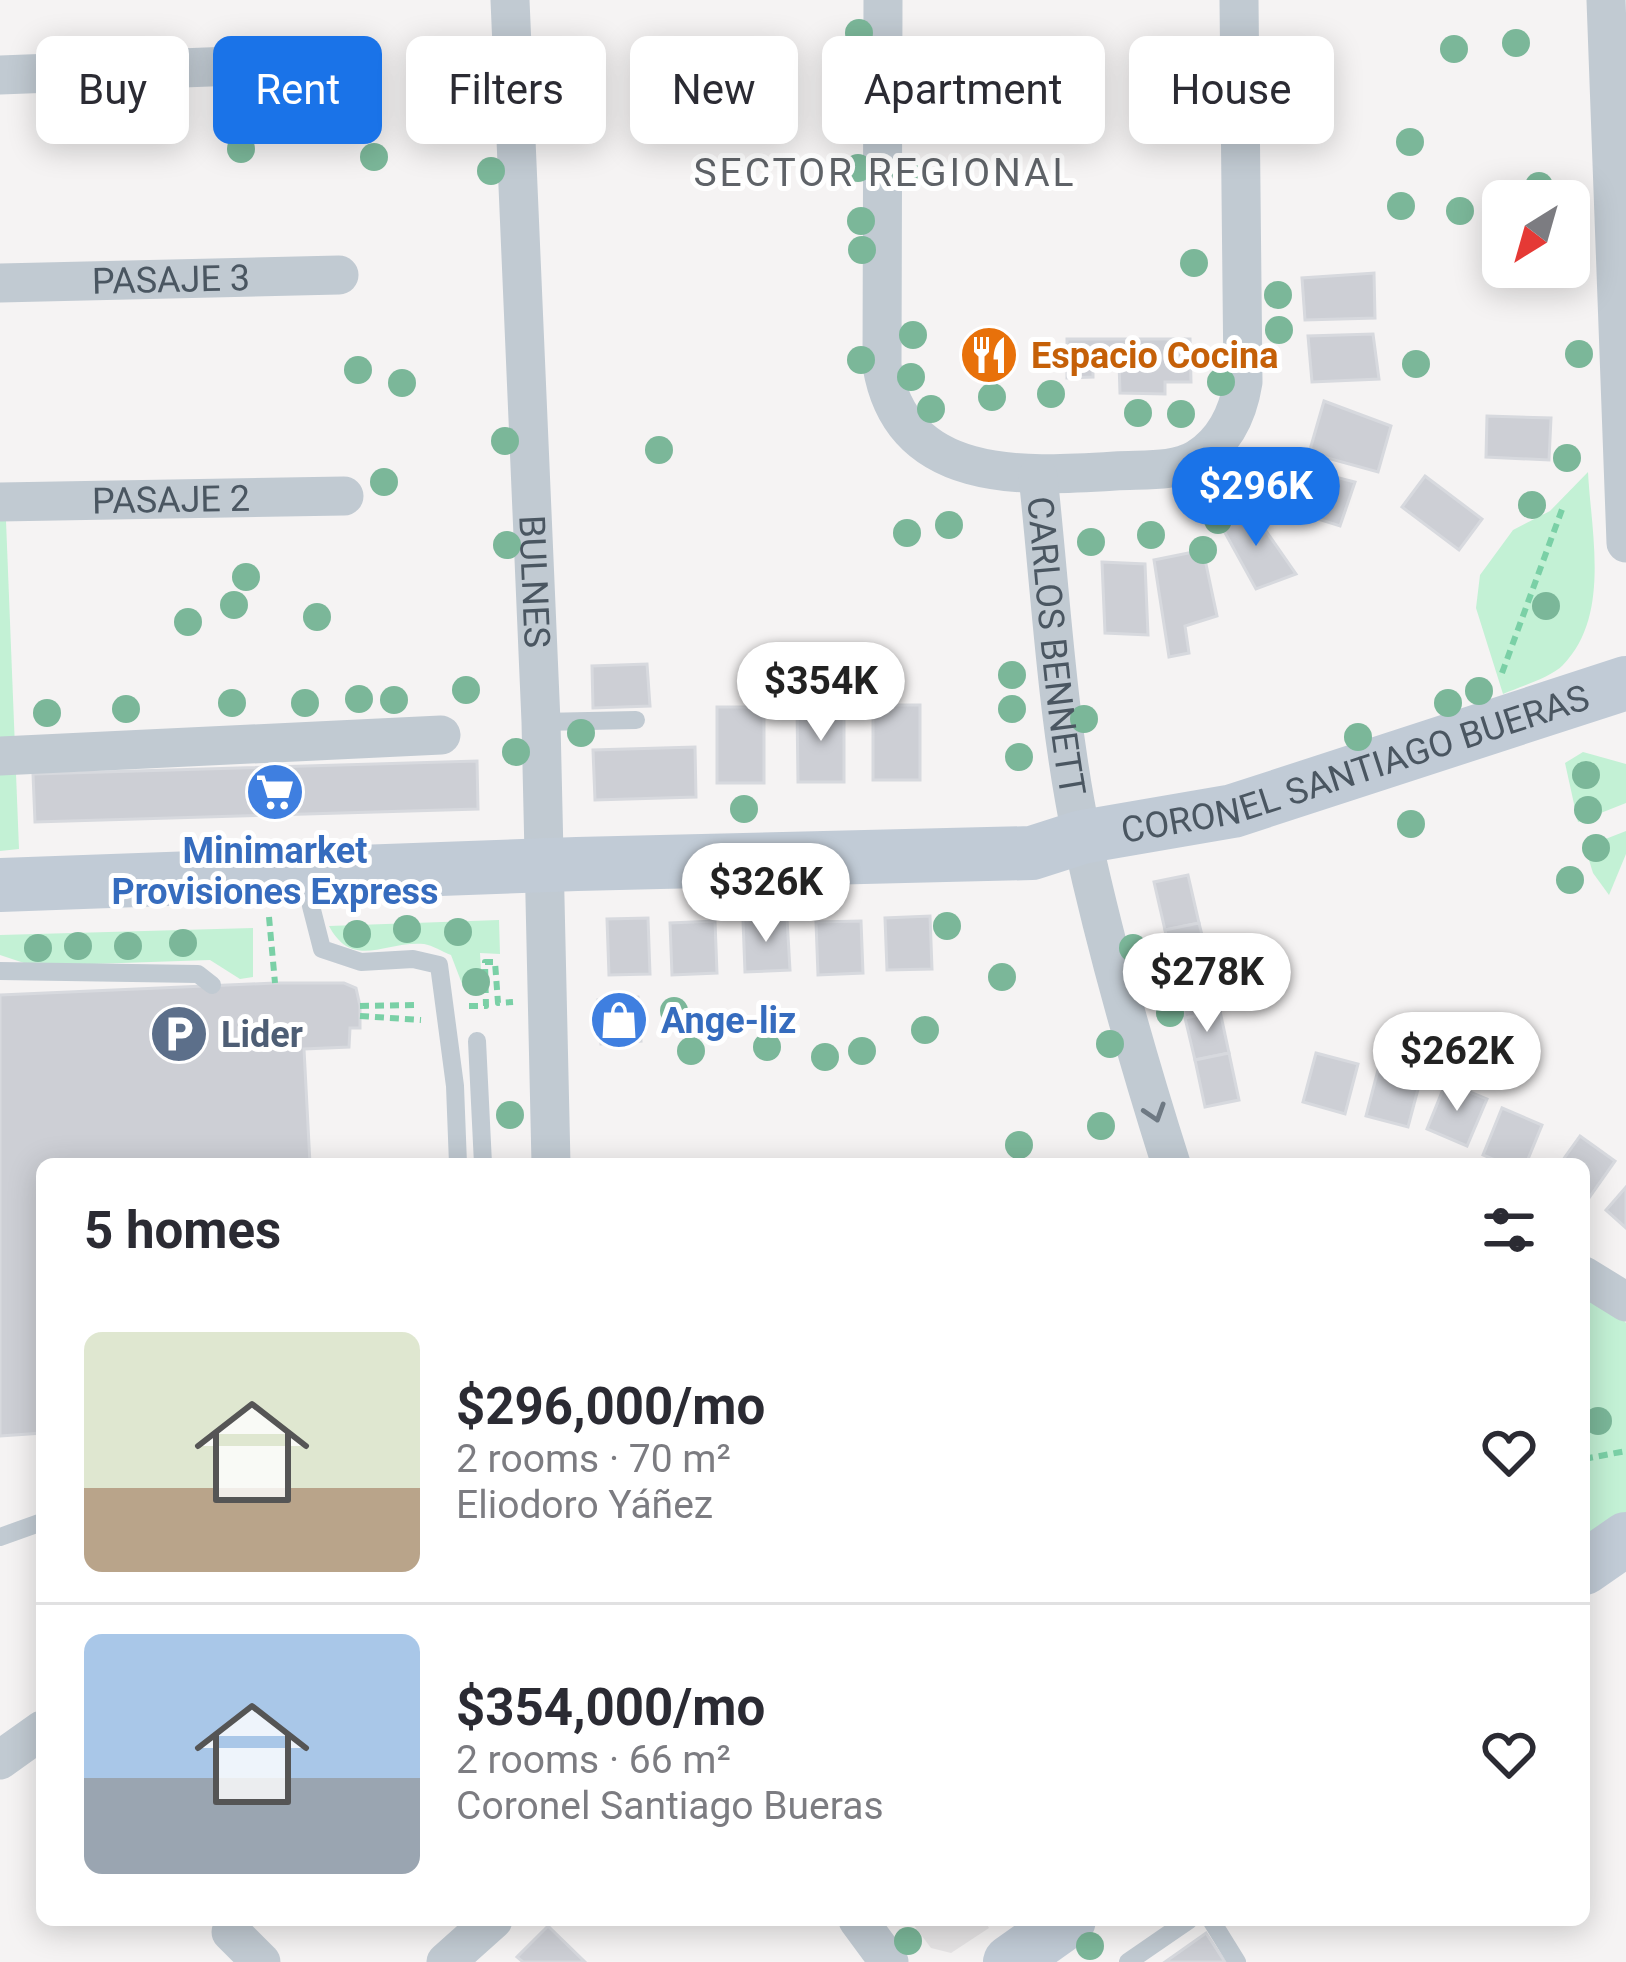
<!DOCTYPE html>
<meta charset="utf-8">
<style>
body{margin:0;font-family:Roboto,sans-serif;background:#f2f2f3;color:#2b2b33;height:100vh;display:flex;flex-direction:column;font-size:45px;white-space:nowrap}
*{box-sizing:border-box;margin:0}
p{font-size:39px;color:#7c7c81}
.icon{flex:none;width:66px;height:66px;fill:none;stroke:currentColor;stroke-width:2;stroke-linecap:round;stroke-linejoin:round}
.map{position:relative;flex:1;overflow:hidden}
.panel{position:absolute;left:36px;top:1158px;width:1554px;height:768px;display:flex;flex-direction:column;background:#fff;border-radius:18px;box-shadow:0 6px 30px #0003}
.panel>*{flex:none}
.hud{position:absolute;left:36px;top:36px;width:1554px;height:108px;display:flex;gap:24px}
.needle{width:78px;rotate:217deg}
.tools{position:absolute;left:1482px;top:180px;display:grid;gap:24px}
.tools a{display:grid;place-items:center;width:108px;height:108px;border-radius:18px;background:#fff;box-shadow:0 6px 30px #0003;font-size:60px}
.price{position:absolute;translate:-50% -102px;padding:0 27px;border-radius:42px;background:#fff;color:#222;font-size:39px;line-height:78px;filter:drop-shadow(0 3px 6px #0008)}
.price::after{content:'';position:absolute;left:50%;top:72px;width:36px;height:27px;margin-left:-18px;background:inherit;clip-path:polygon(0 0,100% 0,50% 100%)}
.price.on{background:#1a73e8;color:#fff}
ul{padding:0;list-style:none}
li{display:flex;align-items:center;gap:36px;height:300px;padding:0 48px}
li+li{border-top:3px solid #e1e1e2}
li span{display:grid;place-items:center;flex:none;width:336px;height:240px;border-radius:18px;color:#555}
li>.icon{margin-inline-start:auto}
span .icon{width:144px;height:144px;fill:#fffc;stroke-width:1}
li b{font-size:51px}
h2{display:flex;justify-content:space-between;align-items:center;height:144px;padding:0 48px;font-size:51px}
.pill{padding:0 42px;border-radius:18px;background:#fff;box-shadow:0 6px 30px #0003;font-size:42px;line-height:108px}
.pill.on{background:#1a73e8;color:#fff}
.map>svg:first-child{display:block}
.education{fill:#e6e4e5}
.green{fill:#c3f1d5}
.building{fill:#cdcfd5;stroke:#d7d9de;stroke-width:3}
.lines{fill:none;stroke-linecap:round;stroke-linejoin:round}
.path{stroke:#7ad0a6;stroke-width:6;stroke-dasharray:9 6;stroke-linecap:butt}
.lane{stroke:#c1cad2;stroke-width:18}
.street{stroke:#c1cad2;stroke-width:39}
.secondary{stroke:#c1cbd6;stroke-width:54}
.tree{fill:#7bb799}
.oneway{stroke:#6e7983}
.labels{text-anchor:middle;stroke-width:10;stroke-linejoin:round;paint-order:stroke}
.street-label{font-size:36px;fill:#4a5661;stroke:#fff}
.food-label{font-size:36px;font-weight:bold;fill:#c56008;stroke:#fff;text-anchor:start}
.shop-label{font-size:36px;font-weight:bold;fill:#366cbe;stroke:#fff}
.service-label{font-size:36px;font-weight:bold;fill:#4e5e75;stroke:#fff;text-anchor:start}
.neighbourhood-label{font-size:39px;letter-spacing:3px;fill:#5f6368;stroke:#fff}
</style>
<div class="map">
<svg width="1626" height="1962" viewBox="0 0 1626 1962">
<rect width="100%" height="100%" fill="#f5f3f3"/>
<!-- education -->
<path class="education" d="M910 1920H984L989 1928 951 1953 931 1948Z"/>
<!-- green -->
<g class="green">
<path d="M1588 472C1591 532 1611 616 1563 665 1550 678 1521 686 1503 694L1476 608 1480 575 1513 530 1550 511Z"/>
<path d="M0 521H6L19 849 0 851Z"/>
<path d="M1583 752 1626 764V803L1578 822 1565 763Z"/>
<path d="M1626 831V854L1609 895 1593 873 1585 847Z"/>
<path d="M499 920 500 954 480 953 482 987 464 989 451 955C443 952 432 945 424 944 386 940 353 971 329 926Z"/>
<path d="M253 928V977L240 979 210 960 33 966 0 955V935Z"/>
<path d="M1584 1289 1606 1302 1626 1323V1515L1584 1545Z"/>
</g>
<!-- building -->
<g class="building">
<path d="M1374 273 1375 318 1305 320 1302 278Z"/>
<path d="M1373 334 1379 379 1312 382 1308 336Z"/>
<path d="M1067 339H1190L1191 382H1165V394L1120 393 1119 362 1093 363V377L1067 378Z"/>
<path d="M1324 401 1391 426 1378 472 1309 453Z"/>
<path d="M1487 416 1551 418 1549 460 1486 457Z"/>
<path d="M1296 467 1355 482 1340 526 1286 509Z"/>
<path d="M1425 476 1482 519 1459 550 1402 507Z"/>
<path d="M1250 508 1296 574 1256 589 1218 520Z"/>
<path d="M1203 550 1217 616 1185 626 1189 653 1169 657 1154 560Z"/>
<path d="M1102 562 1145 564 1148 635 1105 633Z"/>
<path d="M647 664 650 706 593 708 592 666Z"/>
<rect x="873" y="705" width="47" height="75"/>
<path d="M797 706H844V782H798Z"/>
<rect x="717" y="707" width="47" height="76"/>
<path d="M695 747 696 797 595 800 593 750Z"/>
<path d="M477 761 478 809 35 822 33 774Z"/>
<path d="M1188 875 1199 923 1165 930 1154 882Z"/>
<path d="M930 916 932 969 887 970 885 918Z"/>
<path d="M648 918 650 974 609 975 607 919Z"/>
<path d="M787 918 790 970 745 972 743 920Z"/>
<path d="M715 921 717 973 672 975 670 923Z"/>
<path d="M861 921 863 973 818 975 816 922Z"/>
<path d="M1199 923 1210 967 1175 975 1165 930Z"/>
<path d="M1210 967 1220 1011 1185 1018 1175 975Z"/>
<path d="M275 983H344L356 988 360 1006V1028H350L349 1047 304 1049 310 1164H42V1433L0 1436V995Z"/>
<path d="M638 997 641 1041 601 1044 598 1000Z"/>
<path d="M1220 1011 1229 1053 1195 1060 1185 1018Z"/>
<path d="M1229 1053 1239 1100 1205 1107 1195 1060Z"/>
<path d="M1316 1053 1358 1064 1345 1114 1303 1102Z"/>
<path d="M1379 1066 1421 1078 1408 1127 1366 1116Z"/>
<path d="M1446 1082 1487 1099 1467 1146 1427 1129Z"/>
<path d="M1502 1108 1542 1125 1526 1164H1504L1483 1155Z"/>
<path d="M1580 1136 1615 1161 1586 1202 1584 1164H1560Z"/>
<path d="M1626 1187V1228L1606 1210Z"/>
<path d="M548 1926 585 1962H523L517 1957Z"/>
<path d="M1206 1933 1225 1962H1165Z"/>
</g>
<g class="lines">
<!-- path -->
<g class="path">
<path d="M1502 673 1564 504"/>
<path d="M269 917 275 983"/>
<path d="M360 1006 419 1005"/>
<path d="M469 1006H486L485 962H495L498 1003 513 1002"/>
<path d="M360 1016 421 1020"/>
<path d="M1584 1459 1626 1451"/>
</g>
<!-- lane -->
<g class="lane">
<path d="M541 722 636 720"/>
<path d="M310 880 311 906 322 949 361 962 413 959 439 965 455 1086 458 1164"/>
<path d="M0 971 198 974 212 985"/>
<path d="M477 1041 483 1164"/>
<path d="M0 1537 42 1522"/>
<path d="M1211 1920 1237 1962"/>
<path d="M1128 1962 1189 1920"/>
</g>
<!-- street -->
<g class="street">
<path id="s1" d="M510 0 541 722 551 1164"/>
<path d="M883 0 882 366C902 484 1021 477 1115 471 1141 469 1174 473 1197 459 1224 442 1238 414 1243 382L1239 0"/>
<path d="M1606 0 1626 543"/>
<path d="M0 75 337 62"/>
<path id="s2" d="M0 283 339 275"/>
<path id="s3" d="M1038 476C1051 596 1057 720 1082 838 1106 948 1137 1057 1171 1164"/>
<path id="s4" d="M0 502 344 496"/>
<path d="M0 756 441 735"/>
<path d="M1584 1276 1626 1302"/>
<path d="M0 1760 42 1730"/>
<path d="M858 1920 889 1962"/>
<path d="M231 1932 261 1962"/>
<path d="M446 1962 493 1920"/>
</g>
<!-- secondary -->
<g class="secondary">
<path id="s5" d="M0 885 577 864 1032 853 1082 837 1233 811 1626 683"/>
<path d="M1584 1568 1626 1539"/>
<path d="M1010 1962 1069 1920"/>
</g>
</g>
<!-- trees -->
<g class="tree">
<circle cx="859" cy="33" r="14"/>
<circle cx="1516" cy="43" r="14"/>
<circle cx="1454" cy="49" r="14"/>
<circle cx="856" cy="73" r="14"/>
<circle cx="905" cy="74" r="14"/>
<circle cx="1198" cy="121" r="14"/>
<circle cx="862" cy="124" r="14"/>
<circle cx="908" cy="127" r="14"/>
<circle cx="537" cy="129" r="14"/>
<circle cx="1410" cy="142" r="14"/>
<circle cx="241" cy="149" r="14"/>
<circle cx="374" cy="157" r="14"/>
<circle cx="858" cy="168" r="14"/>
<circle cx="491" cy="171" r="14"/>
<circle cx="906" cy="173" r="14"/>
<circle cx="1539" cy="186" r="14"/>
<circle cx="1401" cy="206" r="14"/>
<circle cx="1460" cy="211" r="14"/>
<circle cx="861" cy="221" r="14"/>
<circle cx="862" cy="250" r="14"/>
<circle cx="1194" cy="263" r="14"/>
<circle cx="1278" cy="295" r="14"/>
<circle cx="1279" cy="330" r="14"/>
<circle cx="913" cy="335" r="14"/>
<circle cx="1579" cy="354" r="14"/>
<circle cx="861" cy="360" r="14"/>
<circle cx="1416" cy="364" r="14"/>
<circle cx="358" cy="370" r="14"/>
<circle cx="911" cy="377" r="14"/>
<circle cx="1221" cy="382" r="14"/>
<circle cx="402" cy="383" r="14"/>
<circle cx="1051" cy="394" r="14"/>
<circle cx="992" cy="397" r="14"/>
<circle cx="931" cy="409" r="14"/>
<circle cx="1138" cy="413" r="14"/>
<circle cx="1181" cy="414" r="14"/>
<circle cx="505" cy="441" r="14"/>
<circle cx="659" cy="450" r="14"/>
<circle cx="1567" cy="458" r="14"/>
<circle cx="384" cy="482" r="14"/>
<circle cx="1245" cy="494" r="14"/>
<circle cx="1532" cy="505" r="14"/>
<circle cx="1218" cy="520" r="14"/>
<circle cx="949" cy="525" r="14"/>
<circle cx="907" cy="533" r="14"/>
<circle cx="1151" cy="535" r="14"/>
<circle cx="1091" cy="542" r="14"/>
<circle cx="507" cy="545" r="14"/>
<circle cx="1203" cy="550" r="14"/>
<circle cx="246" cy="577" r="14"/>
<circle cx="234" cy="605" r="14"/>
<circle cx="1546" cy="606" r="14"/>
<circle cx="317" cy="617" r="14"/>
<circle cx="188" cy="622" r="14"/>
<circle cx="1012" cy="675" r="14"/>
<circle cx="466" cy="690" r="14"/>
<circle cx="1479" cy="691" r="14"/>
<circle cx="359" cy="699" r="14"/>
<circle cx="394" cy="700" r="14"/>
<circle cx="232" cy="703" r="14"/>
<circle cx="305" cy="703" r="14"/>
<circle cx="1448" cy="703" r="14"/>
<circle cx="126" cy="709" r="14"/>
<circle cx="1012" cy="709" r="14"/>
<circle cx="47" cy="713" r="14"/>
<circle cx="1084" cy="719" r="14"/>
<circle cx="581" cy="733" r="14"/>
<circle cx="1358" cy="737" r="14"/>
<circle cx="516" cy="752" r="14"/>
<circle cx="1019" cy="757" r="14"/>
<circle cx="1586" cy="775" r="14"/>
<circle cx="744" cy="809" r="14"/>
<circle cx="1588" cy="810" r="14"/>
<circle cx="1411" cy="824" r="14"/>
<circle cx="1596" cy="848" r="14"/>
<circle cx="1570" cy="880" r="14"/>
<circle cx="947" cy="926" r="14"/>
<circle cx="407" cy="929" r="14"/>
<circle cx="458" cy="932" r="14"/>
<circle cx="357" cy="934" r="14"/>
<circle cx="183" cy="943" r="14"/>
<circle cx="78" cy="946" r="14"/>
<circle cx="128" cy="946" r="14"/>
<circle cx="38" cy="948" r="14"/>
<circle cx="1133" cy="948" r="14"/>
<circle cx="1002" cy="977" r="14"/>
<circle cx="476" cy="982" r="14"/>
<circle cx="674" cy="1011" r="14"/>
<circle cx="1170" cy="1013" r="14"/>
<circle cx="925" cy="1030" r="14"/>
<circle cx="1110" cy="1044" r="14"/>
<circle cx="767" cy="1047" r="14"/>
<circle cx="691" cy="1051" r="14"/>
<circle cx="862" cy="1051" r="14"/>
<circle cx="825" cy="1057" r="14"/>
<circle cx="510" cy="1115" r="14"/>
<circle cx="1101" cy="1126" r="14"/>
<circle cx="1019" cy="1145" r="14"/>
<circle cx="1598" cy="1421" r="14"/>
<circle cx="908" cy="1941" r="14"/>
<circle cx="1090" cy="1946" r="14"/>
</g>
<!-- one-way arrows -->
<defs><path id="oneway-chevron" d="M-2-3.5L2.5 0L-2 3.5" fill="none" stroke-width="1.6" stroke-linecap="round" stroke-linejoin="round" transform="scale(3)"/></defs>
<use class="oneway" href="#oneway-chevron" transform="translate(1155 1113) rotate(72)"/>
<!-- icons -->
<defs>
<g id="restaurant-disc" transform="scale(3)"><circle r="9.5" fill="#e8710a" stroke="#fff"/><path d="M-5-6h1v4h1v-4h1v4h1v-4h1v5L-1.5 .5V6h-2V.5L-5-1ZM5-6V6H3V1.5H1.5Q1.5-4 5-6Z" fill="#fff"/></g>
<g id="supermarket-disc" transform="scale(3)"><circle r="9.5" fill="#3f7fe0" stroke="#fff"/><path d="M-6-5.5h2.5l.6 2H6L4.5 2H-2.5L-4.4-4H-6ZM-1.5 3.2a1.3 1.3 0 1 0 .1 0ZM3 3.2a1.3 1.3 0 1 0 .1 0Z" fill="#fff"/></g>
<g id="shop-disc" transform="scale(3)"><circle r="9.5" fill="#3f7fe0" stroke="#fff"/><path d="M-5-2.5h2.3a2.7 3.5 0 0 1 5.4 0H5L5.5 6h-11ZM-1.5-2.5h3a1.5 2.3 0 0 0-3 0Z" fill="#fff"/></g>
<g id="parking-disc" transform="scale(3)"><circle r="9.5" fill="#5c6f8a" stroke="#fff"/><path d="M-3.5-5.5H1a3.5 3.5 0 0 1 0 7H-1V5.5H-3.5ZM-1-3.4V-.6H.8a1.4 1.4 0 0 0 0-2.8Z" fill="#fff"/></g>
</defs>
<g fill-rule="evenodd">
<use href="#restaurant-disc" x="989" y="355"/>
<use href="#supermarket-disc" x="275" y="792"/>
<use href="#shop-disc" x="619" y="1020"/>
<use href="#parking-disc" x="179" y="1034"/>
</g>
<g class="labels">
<!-- street labels -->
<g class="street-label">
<text dy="13" stroke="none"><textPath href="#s2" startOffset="171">PASAJE 3</textPath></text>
<text dy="13" stroke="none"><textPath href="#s4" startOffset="171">PASAJE 2</textPath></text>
<text dy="13" stroke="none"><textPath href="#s1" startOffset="582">BULNES</textPath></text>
<text dy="13" stroke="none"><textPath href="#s3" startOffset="171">CARLOS BENNETT</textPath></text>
<text dy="13" stroke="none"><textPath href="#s5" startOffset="1368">CORONEL SANTIAGO BUERAS</textPath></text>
</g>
<!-- food labels -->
<g class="food-label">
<text x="1031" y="368">Espacio Cocina</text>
</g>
<!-- shop labels -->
<g class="shop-label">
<text x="275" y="863">Minimarket<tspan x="275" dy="41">Provisiones Express</tspan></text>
<text x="661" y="1033" text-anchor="start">Ange-liz</text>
</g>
<!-- service labels -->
<g class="service-label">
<text x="221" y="1047">Lider</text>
</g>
<!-- neighbourhood labels -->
<g class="neighbourhood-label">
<text x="885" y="186">SECTOR REGIONAL</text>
</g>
</g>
</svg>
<div class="tools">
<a><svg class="needle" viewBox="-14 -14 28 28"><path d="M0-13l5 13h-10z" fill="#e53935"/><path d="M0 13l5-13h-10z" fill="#7c7c81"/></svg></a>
</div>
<b class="price on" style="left:1256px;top:549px">$296K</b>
<b class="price" style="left:821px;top:744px">$354K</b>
<b class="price" style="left:766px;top:945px">$326K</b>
<b class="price" style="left:1207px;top:1035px">$278K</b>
<b class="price" style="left:1457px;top:1114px">$262K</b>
<div class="hud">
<a class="pill">Buy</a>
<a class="pill on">Rent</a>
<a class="pill">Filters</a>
<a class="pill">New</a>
<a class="pill">Apartment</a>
<a class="pill">House</a>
</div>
<section class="panel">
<h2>5 homes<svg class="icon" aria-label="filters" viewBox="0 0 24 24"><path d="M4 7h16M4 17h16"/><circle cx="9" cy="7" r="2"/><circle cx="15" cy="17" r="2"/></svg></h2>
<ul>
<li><span style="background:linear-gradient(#dfe7d0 65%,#b9a48a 0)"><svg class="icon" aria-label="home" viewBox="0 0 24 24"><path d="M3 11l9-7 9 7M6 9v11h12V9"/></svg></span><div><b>$296,000/mo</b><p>2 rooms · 70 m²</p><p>Eliodoro Yáñez</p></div><svg class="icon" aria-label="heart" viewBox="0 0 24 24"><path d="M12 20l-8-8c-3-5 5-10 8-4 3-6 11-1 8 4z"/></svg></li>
<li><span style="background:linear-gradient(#a9c7e8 60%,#9aa5b1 0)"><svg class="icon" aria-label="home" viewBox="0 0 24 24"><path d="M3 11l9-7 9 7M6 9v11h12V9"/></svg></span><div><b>$354,000/mo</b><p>2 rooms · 66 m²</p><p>Coronel Santiago Bueras</p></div><svg class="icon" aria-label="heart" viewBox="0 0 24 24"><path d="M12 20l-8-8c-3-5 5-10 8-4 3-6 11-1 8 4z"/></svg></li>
</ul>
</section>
</div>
